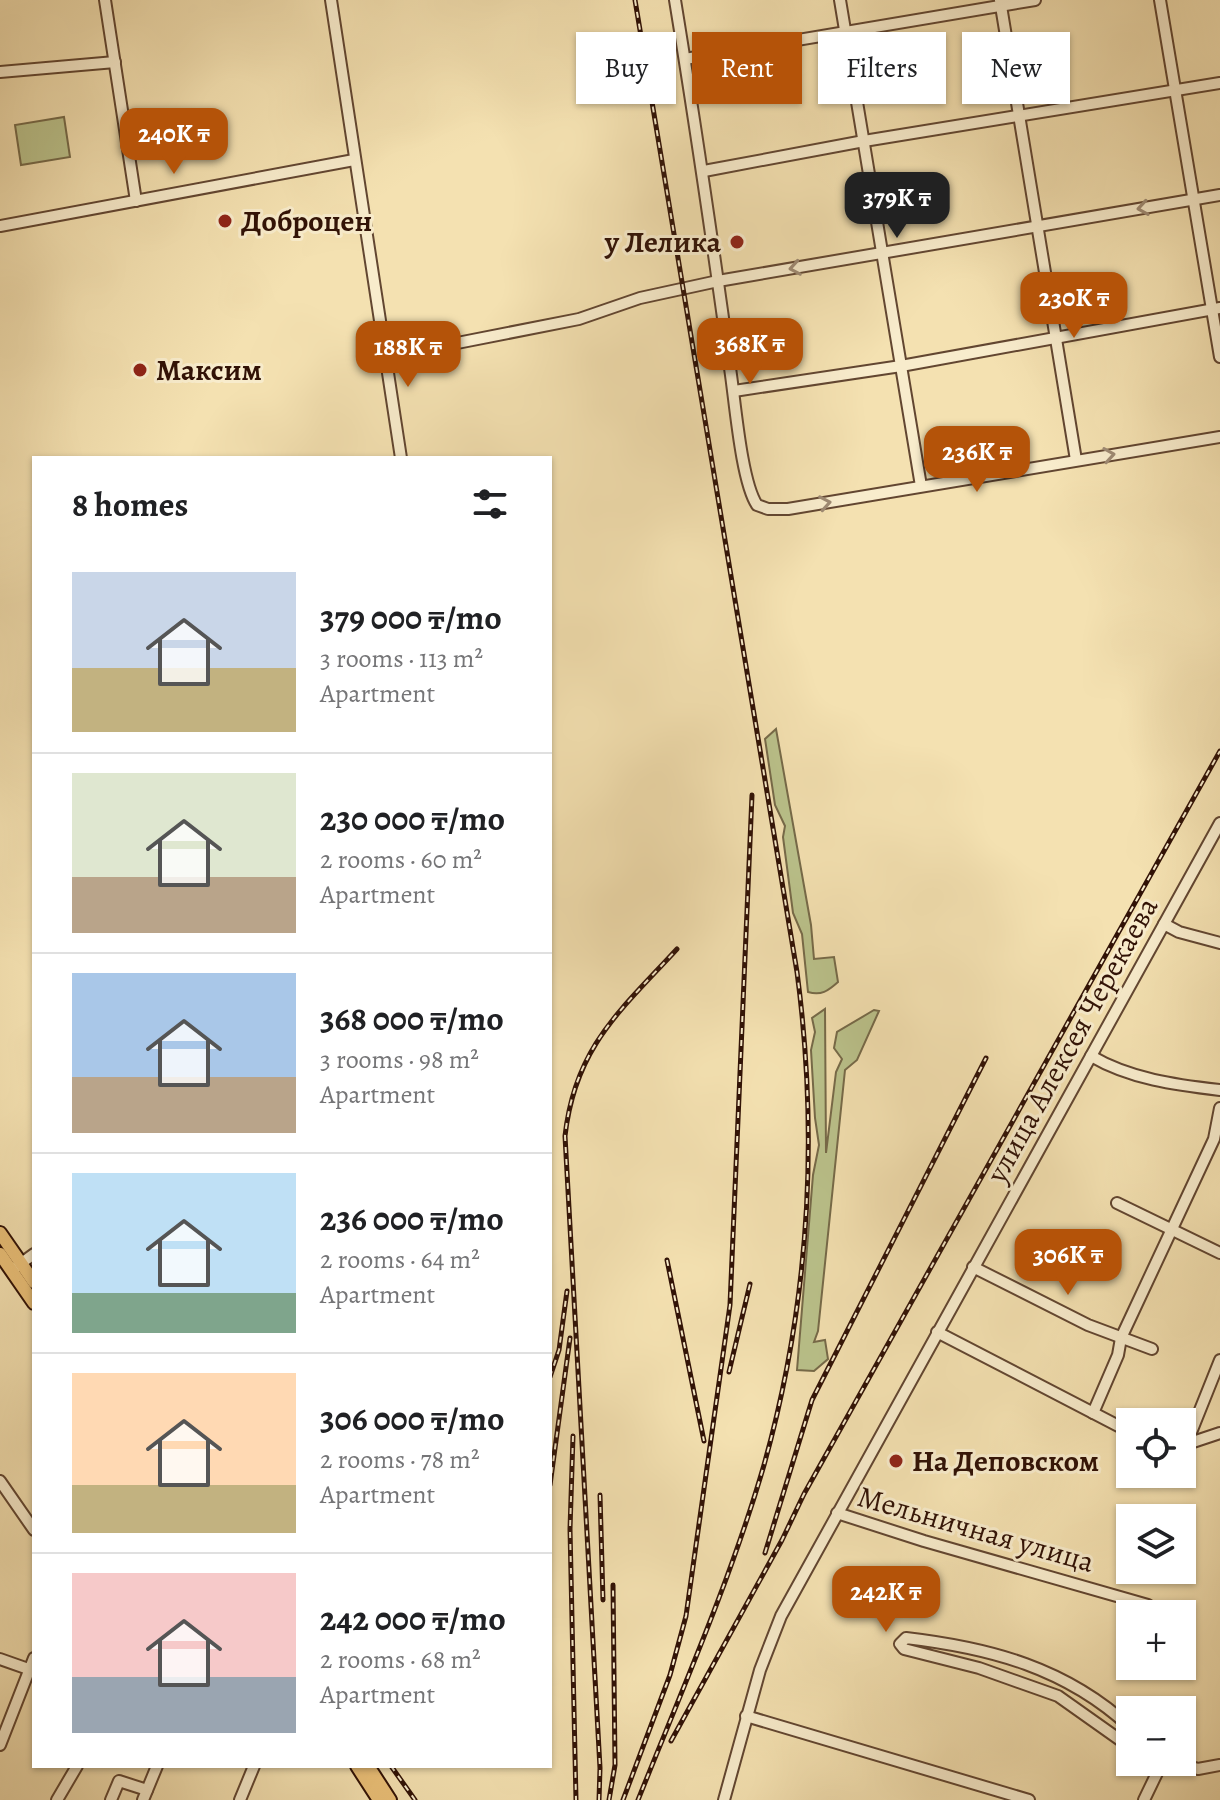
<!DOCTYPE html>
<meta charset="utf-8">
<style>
body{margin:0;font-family:Alegreya,serif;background:#f2f2f2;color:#202124;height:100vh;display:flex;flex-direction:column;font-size:30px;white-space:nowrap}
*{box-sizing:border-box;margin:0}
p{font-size:26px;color:#757577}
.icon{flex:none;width:44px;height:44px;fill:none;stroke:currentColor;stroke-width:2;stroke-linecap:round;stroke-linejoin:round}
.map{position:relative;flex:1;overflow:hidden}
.panel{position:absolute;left:32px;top:456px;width:520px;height:1312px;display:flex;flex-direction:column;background:#fff;border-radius:0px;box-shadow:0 2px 6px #0004}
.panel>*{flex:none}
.hud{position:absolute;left:576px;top:32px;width:524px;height:72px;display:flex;gap:16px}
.tools{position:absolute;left:1116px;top:1408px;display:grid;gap:16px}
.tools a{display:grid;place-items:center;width:80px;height:80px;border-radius:0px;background:#fff;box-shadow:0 2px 6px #0004;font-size:40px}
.price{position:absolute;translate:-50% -68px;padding:0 18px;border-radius:16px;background:#b45309;color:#fff;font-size:26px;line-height:52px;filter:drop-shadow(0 2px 4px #0008)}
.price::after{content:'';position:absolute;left:50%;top:48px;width:24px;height:18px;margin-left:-12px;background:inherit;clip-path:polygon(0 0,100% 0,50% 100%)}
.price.current{background:#222;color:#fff}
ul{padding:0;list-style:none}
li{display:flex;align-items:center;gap:24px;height:200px;padding:0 40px}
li+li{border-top:2px solid #e0e0e0}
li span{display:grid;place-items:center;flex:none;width:224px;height:160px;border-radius:0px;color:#555}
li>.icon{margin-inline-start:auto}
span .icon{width:96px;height:96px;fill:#fffc;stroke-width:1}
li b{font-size:34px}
h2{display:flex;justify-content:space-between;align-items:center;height:96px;padding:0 40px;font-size:34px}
.pill{padding:0 28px;border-radius:0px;background:#fff;box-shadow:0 2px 6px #0004;font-size:28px;line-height:72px}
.pill.current{background:#b45309;color:#fff}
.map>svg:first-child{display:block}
.green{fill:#bbc38c;stroke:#766a49;stroke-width:2}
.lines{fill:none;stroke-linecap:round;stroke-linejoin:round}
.minor-casing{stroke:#624631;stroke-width:14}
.major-casing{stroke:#311206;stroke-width:16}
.minor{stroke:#f8eccc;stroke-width:10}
.major{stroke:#eac078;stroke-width:12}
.rail-casing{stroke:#311206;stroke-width:5}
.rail{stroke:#f8eccc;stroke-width:2;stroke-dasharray:6;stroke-linecap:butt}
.oneway{stroke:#9e8a73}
.poi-dot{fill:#8f2418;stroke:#f8eccc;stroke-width:3}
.labels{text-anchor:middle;stroke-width:6;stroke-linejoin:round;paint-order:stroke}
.poi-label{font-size:30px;font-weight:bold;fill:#311206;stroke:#f8eccc;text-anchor:start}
.street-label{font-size:30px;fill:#311206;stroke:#f8eccc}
</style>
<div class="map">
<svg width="1220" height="1800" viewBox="0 0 1220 1800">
<rect width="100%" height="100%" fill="#f4e1b1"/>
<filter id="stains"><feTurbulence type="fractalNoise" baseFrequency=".0025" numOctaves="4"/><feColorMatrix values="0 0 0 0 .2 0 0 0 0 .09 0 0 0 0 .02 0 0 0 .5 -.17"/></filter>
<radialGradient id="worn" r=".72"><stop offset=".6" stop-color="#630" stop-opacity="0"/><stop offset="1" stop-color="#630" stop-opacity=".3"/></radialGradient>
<!-- green -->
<g class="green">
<path d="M64 117 70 157 21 165 15 125Z"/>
<path d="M776 729 811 925 814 959 834 957 838 982C828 991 821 996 808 992L802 934 793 913 783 837 785 826 775 805 765 739Z"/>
<path d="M825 1009 826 1153 836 1072 842 1059 834 1048 837 1032 874 1010 879 1011 857 1060 845 1070 818 1331 814 1342 825 1340 828 1359 814 1371 797 1370 813 1175 819 1145 815 1118 811 1050 815 1032 812 1018Z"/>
</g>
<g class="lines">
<!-- minor casing -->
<g class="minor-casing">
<g id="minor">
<path d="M105 0 136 201"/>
<path d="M331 0 401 458"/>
<path d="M675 0C695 122 713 245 730 368 735 400 741 481 757 505L768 509H788L1220 437"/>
<path d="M840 0 921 486"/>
<path d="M1000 0 1076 460"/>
<path d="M1160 0 1220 357"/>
<path d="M685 59 1035 0"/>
<path d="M0 72 115 62"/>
<path d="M704 171 864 141 1220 83"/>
<path d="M0 226 354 160"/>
<path d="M381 326 401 346 414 348 442 346 579 319 640 298 718 281 1220 195"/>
<path d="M734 391 901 366 1220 308"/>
<path d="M1164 924 1179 932 1220 943"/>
<path d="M1091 1056C1130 1079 1176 1085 1220 1090"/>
<path d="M1117 1203 1220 1253"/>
<path d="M16 1267 34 1254"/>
<path d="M973 1267 1088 1325 1152 1349"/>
<path d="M937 1332 1130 1432"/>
<path d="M1093 1413 1118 1355 1121 1338 1214 1139 1220 1108"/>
<path d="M1184 1445 1220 1433"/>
<path d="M1183 1446 1192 1430 1220 1360"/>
<path d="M0 1481 34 1530"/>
<path d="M837 1513 924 1541 1148 1605"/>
<path d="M0 1659 34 1671"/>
<path d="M746 1716 1029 1800"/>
<path d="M1130 1727C1066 1668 991 1648 906 1638L900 1644 904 1649 979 1668 1058 1696 1130 1747"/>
<path d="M0 1745 34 1658"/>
<path d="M1175 1762 1198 1769 1220 1765"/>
<path d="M57 1800 77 1766"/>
<path d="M111 1800 119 1781 147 1790"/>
<path d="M143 1800 157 1766"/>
<path d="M240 1800 254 1766"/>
<path d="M724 1800 760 1670 781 1616 1220 823"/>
<path d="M1144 1800 1157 1773 1150 1762"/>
</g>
</g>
<!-- major casing -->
<g class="major-casing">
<g id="major">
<path d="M0 1233 34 1282"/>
<path d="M0 1254 34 1303"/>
<path d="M357 1766 379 1800"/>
<path d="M368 1766 390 1800"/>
</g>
</g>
<!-- minor -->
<use href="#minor" class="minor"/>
<!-- major -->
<use href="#major" class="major"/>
<!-- rail casing -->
<g class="rail-casing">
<g id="rail">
<path d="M635 0 797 972C819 1138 809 1304 764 1465 731 1579 682 1690 638 1800"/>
<path d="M667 1260 704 1441"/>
<path d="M729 1372 750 1284"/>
<path d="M550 1377 559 1350 567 1291"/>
<path d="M573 1436 570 1529 576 1800"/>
<path d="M550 1485 570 1338"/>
<path d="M600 1495 603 1600"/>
<path d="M765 1553 812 1400 986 1058"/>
<path d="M671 1741 782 1540 804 1494 1220 751"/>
<path d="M391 1766 415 1800"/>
<path d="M599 1800 600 1768 565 1136C575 1047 620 1011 677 949"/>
<path d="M609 1800 615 1765 613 1585"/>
<path d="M623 1800 670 1675 686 1616 730 1305 752 795"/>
</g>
</g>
<!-- rail -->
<use href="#rail" class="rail"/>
</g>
<!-- one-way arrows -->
<defs><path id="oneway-chevron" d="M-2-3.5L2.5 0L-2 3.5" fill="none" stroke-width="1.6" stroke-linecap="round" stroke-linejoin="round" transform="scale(2)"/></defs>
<g class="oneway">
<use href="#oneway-chevron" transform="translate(1143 208) rotate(171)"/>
<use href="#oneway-chevron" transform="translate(795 268) rotate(170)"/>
<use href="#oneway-chevron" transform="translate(1109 455) rotate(-9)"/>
<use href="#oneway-chevron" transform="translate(825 503) rotate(-10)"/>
</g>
<!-- markers -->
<g class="poi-dot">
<circle cx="225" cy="221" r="8"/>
<circle cx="737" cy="242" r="8"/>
<circle cx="140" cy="370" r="8"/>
<circle cx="896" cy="1461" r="8"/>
</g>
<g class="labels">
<!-- poi labels -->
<g class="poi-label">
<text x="241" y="231">Доброцен</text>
<text x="721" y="252" text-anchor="end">у Лелика</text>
<text x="156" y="380">Максим</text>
<text x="912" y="1471">На Деповском</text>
</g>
<!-- street labels -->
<g class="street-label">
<text transform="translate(1072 1040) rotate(-61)" y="10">улица Алексея Черекаева</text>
<text transform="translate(976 1529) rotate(16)" y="10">Мельничная улица</text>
</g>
</g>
<rect width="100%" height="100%" filter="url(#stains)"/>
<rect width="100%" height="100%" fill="url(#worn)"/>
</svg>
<div class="tools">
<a><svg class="icon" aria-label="locate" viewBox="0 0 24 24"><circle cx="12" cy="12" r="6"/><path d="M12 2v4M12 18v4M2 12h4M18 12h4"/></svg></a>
<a><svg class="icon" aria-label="layers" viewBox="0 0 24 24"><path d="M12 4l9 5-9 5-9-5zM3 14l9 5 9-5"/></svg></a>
<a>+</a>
<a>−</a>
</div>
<b class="price" style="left:174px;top:176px">240K ₸</b>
<b class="price current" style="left:897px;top:240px">379K ₸</b>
<b class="price" style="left:1074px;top:340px">230K ₸</b>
<b class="price" style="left:750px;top:386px">368K ₸</b>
<b class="price" style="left:408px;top:389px">188K ₸</b>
<b class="price" style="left:977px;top:494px">236K ₸</b>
<b class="price" style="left:1068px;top:1297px">306K ₸</b>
<b class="price" style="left:886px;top:1634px">242K ₸</b>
<div class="hud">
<a class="pill">Buy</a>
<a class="pill current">Rent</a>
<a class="pill">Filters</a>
<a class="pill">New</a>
</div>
<section class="panel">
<h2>8 homes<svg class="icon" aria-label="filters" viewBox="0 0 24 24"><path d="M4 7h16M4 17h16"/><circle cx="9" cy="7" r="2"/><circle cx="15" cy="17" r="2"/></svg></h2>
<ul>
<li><span style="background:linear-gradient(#c9d6e8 60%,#c2b280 0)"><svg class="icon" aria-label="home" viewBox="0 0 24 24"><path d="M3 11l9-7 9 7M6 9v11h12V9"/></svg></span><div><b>379 000 ₸/mo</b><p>3 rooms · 113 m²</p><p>Apartment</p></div></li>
<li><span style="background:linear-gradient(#dfe7d0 65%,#b9a48a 0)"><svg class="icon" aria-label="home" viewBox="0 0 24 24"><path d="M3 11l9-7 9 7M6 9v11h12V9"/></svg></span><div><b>230 000 ₸/mo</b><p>2 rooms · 60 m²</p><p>Apartment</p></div></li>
<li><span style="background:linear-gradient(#a9c7e8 65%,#b9a48a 0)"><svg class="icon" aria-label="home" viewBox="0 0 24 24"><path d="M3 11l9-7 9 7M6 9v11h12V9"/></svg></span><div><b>368 000 ₸/mo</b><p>3 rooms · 98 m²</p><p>Apartment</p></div></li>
<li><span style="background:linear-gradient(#bfe0f5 75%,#7fa58c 0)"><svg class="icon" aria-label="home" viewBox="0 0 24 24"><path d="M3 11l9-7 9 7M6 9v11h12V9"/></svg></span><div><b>236 000 ₸/mo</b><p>2 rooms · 64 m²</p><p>Apartment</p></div></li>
<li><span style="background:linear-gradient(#ffd9b3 70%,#c2b280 0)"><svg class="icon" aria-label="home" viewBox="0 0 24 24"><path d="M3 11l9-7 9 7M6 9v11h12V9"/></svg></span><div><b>306 000 ₸/mo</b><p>2 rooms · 78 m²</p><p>Apartment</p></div></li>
<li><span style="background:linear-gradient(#f6c9c9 65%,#9aa5b1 0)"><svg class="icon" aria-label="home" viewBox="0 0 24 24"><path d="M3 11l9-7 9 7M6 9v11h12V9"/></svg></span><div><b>242 000 ₸/mo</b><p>2 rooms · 68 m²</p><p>Apartment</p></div></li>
</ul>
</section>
</div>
